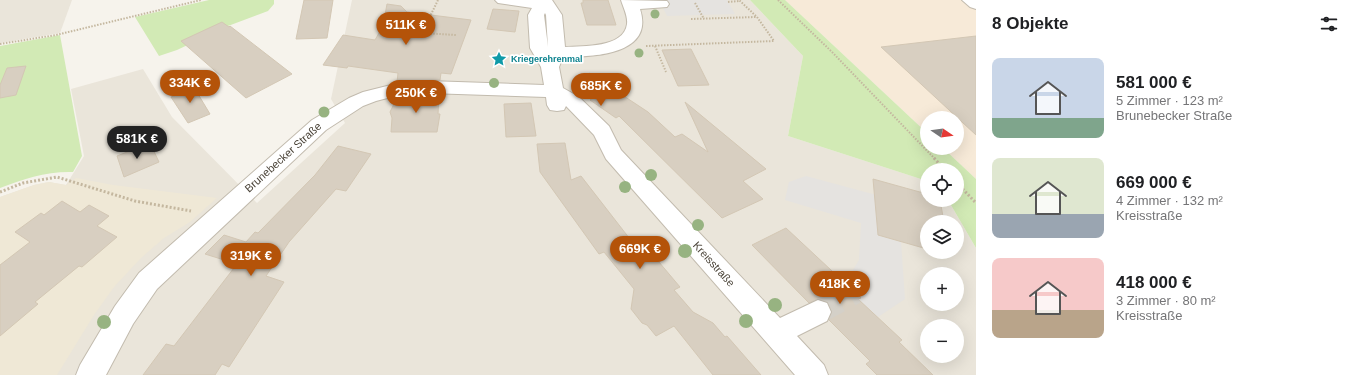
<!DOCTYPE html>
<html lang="de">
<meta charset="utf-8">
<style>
body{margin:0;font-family:Arial,sans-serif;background:#f2f2f2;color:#202124;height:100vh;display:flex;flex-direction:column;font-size:15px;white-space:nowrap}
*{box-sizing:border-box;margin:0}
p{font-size:13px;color:#757577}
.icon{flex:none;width:22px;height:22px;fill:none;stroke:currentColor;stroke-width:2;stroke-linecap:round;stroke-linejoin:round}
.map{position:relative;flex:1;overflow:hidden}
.details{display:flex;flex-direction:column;background:#fff;width:380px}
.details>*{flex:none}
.needle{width:26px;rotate:103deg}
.controls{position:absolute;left:920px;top:111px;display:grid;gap:8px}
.controls a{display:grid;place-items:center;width:44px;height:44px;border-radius:50%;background:#fff;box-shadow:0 4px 16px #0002;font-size:20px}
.price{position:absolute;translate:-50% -34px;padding:0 9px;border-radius:14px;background:#b45309;color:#fff;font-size:13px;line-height:26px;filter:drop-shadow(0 1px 2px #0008)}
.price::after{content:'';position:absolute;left:50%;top:24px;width:12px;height:9px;margin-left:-6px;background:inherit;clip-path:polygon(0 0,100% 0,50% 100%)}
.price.current{background:#222;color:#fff}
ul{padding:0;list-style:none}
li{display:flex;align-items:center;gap:12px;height:100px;padding:0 16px}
li span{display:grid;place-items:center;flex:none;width:112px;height:80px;border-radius:8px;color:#555}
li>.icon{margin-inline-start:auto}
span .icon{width:48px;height:48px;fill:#fffc;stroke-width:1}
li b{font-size:17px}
h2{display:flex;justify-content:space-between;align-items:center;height:48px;padding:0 16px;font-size:17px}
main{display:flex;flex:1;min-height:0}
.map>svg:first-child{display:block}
.residential{fill:#eae5da;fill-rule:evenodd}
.commercial{fill:#f7ead8}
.education{fill:#efe8d6}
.green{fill:#d2eab5}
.parking{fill:#e5e3e0}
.building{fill:#d8cfc1;stroke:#d3c7b4}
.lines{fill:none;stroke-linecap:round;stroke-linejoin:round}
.minor-tunnel{stroke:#d4d0c8;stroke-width:24;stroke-dasharray:24 12;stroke-linecap:butt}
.minor-casing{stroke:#c2bbae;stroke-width:2}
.path-far1{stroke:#c4b79f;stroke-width:2;stroke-dasharray:1.5 1.5;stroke-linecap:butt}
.path{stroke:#c4b79f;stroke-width:3;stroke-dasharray:2 2;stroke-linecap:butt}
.minor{fill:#fff;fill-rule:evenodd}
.tree{fill:#97b381}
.labels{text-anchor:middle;stroke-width:3.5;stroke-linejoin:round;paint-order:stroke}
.far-culture-label{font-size:9px;font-weight:bold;fill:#0d838f;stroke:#fff;text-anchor:start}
.street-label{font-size:11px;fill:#4b4439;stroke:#fff}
</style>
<main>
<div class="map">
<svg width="976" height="375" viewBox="0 0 976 375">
<rect width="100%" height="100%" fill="#f6f3ec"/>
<!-- residential -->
<g class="residential">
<path d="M0 0H72L60 33 0 43Z"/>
<path d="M352 0H750L803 56 788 136 927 181V200H948L976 248V375H0V197L34 185 49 182 66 185 84 156 71 89 143 69 172 117 257 203 345 123 331 99ZM927 222H957V252H927ZM927 274H957V304H927ZM927 326H957V356H927Z"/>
</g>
<!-- commercial -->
<path class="commercial" d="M785 0H976V179L943 148H957V118H927V133Z"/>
<!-- education -->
<path class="education" d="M76 178 113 185 217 198 190 222 164 238 141 258 114 287 94 315 57 375H0V197L34 185 49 182 66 185Z"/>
<!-- green -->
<g class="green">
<path d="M209 0H274V4L268 11 228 26 177 50 159 56 135 17Z"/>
<path d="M750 0H785L927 133V148H943L976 179V248L948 200H957V170H927V181L788 136 803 56Z"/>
<path d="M60 35 82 156 73 172C48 171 23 179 0 188V46Z"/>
</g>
<!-- parking -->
<g class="parking">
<path d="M659 0H727L735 14 667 16Z"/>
<path d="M806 176 943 213 950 222H927L878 235 901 242 905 299 878 317 858 299 861 297 845 283 859 260 861 223 785 200 789 182Z"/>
</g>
<!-- building -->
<g class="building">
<path d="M304 0H333L327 38 296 39Z"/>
<path d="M583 0H608L616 25H587L581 3H583Z"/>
<path d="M387 4 401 6 407 12 471 20 451 74 441 73 440 80 397 82 398 73 348 66 347 68 323 65 343 35 375 40 383 26Z"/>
<path d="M493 9 519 11 515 32 487 29Z"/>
<path d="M222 22 229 27 230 26 292 74 246 98 181 41Z"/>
<path d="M976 36V135L881 47Z"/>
<path d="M691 49 709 85 678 86 662 50Z"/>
<path d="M26 66 16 95 0 98V85L7 68Z"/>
<path d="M589 73 648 112 675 137 682 134 708 152 685 102 766 169 743 181 763 199 722 218 619 116 616 118 590 100 598 95 583 81Z"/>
<path d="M192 84 210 114 188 123 171 97 177 95 174 90Z"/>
<path d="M428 94 439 95 438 114H440L437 132H391L392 118 390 112 394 104 395 98Z"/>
<path d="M531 103 536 136 506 137 504 104Z"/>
<path d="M150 143 159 162 124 177 117 156Z"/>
<path d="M565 143 571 180 581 176 640 252 648 249 680 287 674 290 693 312 713 323 725 337 727 336 761 375H713L674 326 656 336 647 325 642 323 631 309 634 289 604 252 599 254 540 172 537 144Z"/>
<path d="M338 146 371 154 346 191 336 189 289 242 266 276 284 282 229 367 222 364 215 375H143L166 344 174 346 237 264 205 254 224 235 246 242 255 232 258 233 315 175Z"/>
<path d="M873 179 927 194V200H940L944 222H927V249L878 235Z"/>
<path d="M62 201 80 212 89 205 109 216 97 226 117 237 82 267 79 266 35 302 38 304 0 336V265L30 242 15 232 41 213 44 215Z"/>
<path d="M786 228 861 298 858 299 902 340 899 342 933 375H877L866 364 870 361 829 320 832 311 828 302 818 299 809 303 752 245Z"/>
</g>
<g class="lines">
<!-- minor-tunnel -->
<path class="minor-tunnel" d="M818 312 855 292"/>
<!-- minor casing -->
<g class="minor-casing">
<g id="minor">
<path d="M495 0H552L562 15 565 47C583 46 624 48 627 24 628 16 623 7 621 0L667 1 669 4 667 7 640 9C655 55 593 57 563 57L559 67 563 88 579 97 609 126 621 150 780 318 818 300 827 303 831 312 827 321 797 336 824 365 828 375H795L606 159 594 135 566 106 564 110 557 111 550 110 547 105 546 97 428 93 399 95 376 101 363 106 326 130 157 289 133 324 106 375H76L80 365 115 306 139 273 312 120 349 98 363 92 399 83 428 81 544 85 541 67 530 48 528 15 532 8 498 3ZM545 13 546 15 548 47 544 15Z"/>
<path d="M962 0H976V9L970 7Z"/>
</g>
</g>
<!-- path-far1 -->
<g class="path-far1">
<path d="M438 0 422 33 456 35"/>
<path d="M778 0 832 52 935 159"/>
<path d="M728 2 739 1"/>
<path d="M695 3 704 19"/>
<path d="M691 19 756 17"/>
<path d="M391 27 389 29 422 33"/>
<path d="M0 44 56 35 201 0"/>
<path d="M646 46 774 41 757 17 739 0"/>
<path d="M655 46 666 72"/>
</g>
<!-- path -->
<g class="path">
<path d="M934 158 945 170"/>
<path d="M957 183 976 203"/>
<path d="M0 192 23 183 57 177 135 201 191 211"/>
</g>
<!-- minor -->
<use href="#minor" class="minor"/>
</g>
<!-- trees -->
<g class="tree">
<circle cx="655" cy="14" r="4.5"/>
<circle cx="639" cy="53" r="4.5"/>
<circle cx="494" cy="83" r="5"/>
<circle cx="324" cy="112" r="5.5"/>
<circle cx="651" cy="175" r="6"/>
<circle cx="625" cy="187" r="6"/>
<circle cx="698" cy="225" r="6"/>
<circle cx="685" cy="251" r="7"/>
<circle cx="775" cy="305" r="7"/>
<circle cx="746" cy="321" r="7"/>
<circle cx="104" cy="322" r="7"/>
</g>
<!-- icons -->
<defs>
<g id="sight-bare" transform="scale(1.2)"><path d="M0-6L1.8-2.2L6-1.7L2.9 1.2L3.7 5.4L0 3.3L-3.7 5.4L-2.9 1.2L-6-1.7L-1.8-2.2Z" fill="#0f9aa8" stroke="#fff" stroke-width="2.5" paint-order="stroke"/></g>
</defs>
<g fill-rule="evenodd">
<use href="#sight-bare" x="499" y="59"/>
</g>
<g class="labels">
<!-- far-culture labels -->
<g class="far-culture-label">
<text x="511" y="62">Kriegerehrenmal</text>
</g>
<!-- street labels -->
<g class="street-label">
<text transform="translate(283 157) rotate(-42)" y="4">Brunebecker Straße</text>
<text transform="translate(714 264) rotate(48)" y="4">Kreisstraße</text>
</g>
</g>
</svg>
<div class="controls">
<a><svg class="needle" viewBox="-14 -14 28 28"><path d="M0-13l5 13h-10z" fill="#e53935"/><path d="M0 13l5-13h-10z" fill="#757577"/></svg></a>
<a><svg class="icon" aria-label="locate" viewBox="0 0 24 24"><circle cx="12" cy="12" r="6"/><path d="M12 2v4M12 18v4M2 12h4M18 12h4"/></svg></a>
<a><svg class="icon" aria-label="layers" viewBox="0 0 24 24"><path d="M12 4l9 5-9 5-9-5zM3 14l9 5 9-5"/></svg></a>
<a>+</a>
<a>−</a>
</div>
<b class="price" style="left:406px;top:46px">511K €</b>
<b class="price" style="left:190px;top:104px">334K €</b>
<b class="price" style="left:601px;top:107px">685K €</b>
<b class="price" style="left:416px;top:114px">250K €</b>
<b class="price current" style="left:137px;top:160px">581K €</b>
<b class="price" style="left:640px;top:270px">669K €</b>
<b class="price" style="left:251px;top:277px">319K €</b>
<b class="price" style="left:840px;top:305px">418K €</b>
</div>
<section class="details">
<h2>8 Objekte<svg class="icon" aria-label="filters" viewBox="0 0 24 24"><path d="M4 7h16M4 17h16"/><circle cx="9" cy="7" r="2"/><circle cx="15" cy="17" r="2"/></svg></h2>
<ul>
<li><span style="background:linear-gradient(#c9d6e8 75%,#7fa58c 0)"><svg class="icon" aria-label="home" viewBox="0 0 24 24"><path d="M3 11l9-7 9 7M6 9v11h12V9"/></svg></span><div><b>581 000 €</b><p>5 Zimmer · 123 m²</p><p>Brunebecker Straße</p></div></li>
<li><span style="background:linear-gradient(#dfe7d0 70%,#9aa5b1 0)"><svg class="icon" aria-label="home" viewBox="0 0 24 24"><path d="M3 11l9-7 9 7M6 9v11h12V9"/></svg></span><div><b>669 000 €</b><p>4 Zimmer · 132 m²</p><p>Kreisstraße</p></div></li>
<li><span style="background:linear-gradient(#f6c9c9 65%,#b9a48a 0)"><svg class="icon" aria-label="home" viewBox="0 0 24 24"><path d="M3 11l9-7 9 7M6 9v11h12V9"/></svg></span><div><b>418 000 €</b><p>3 Zimmer · 80 m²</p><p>Kreisstraße</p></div></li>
</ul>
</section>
</main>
